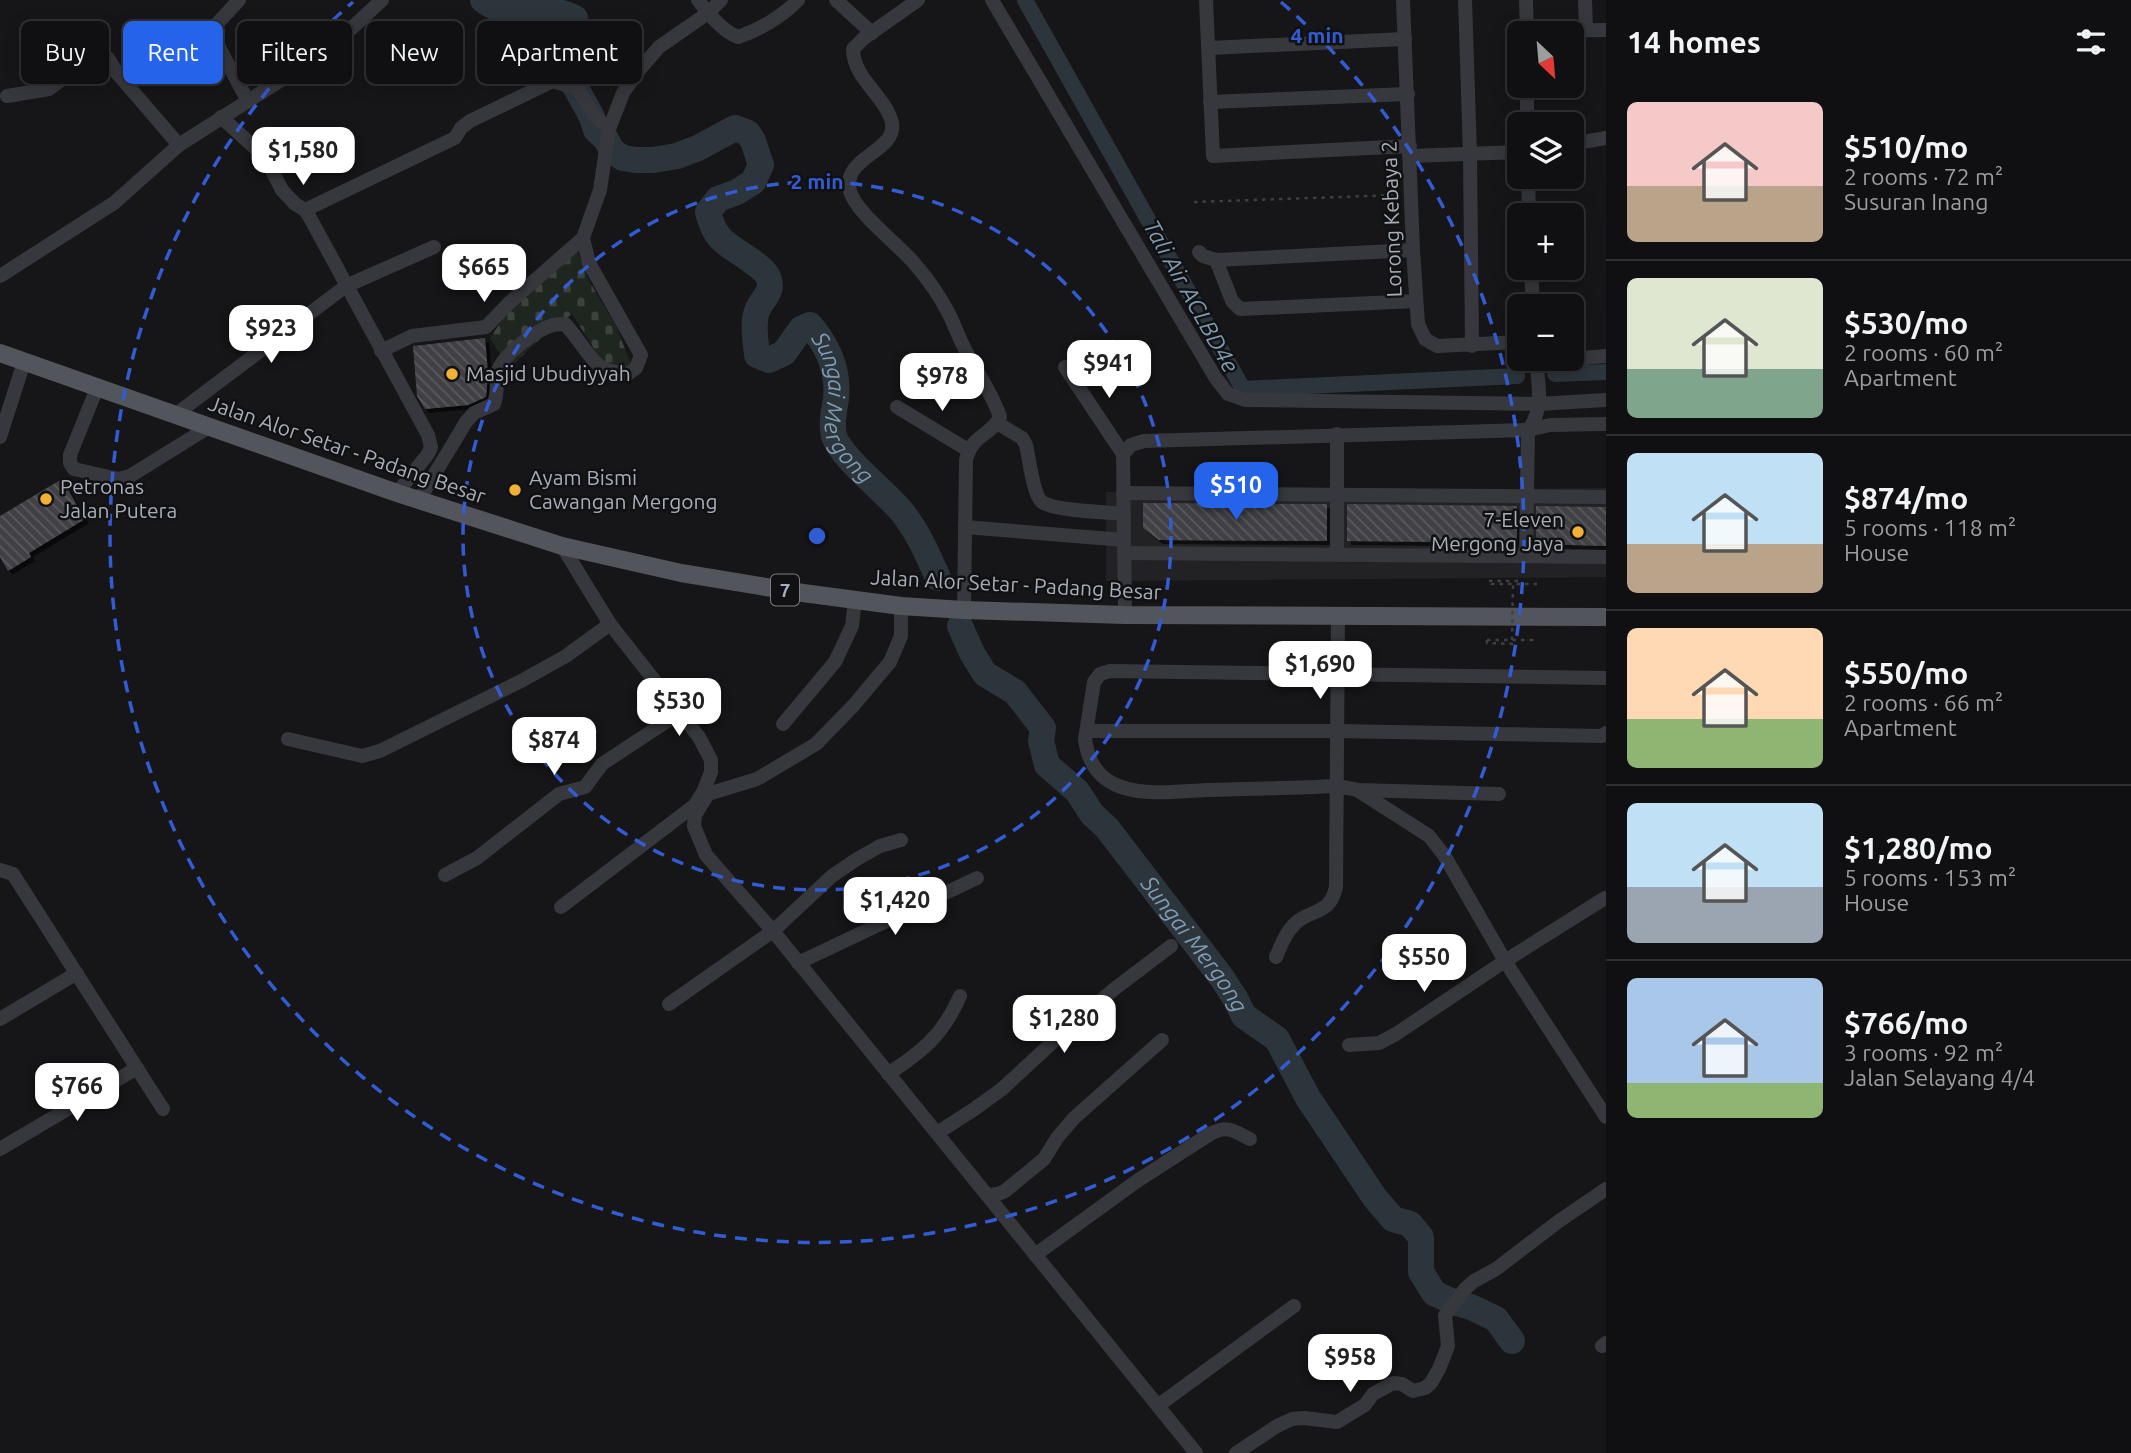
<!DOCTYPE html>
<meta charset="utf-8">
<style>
body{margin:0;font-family:Ubuntu,sans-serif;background:#19191b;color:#f1f3f6;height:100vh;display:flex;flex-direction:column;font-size:26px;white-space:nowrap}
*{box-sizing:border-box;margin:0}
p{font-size:23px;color:#9c9d9f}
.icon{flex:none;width:38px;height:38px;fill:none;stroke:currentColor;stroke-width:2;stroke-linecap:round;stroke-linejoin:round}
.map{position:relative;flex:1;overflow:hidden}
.side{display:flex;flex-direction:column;background:#101012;width:525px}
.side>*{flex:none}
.top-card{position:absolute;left:21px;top:21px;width:665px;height:63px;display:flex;gap:14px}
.needle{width:46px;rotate:154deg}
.fabs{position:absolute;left:1507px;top:21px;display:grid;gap:14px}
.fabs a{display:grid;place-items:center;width:77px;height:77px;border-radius:10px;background:#101012;box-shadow:0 4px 18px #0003,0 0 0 2px #303032;font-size:35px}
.price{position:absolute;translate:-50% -60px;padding:0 16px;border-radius:14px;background:#fff;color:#222;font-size:23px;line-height:46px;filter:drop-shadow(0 2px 4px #0008)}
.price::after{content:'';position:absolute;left:50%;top:42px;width:21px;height:16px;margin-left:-10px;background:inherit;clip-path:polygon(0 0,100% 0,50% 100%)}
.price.current{background:#2563eb;color:#fff}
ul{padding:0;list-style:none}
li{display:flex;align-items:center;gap:21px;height:175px;padding:0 21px}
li+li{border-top:2px solid #303032}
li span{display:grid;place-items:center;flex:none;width:196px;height:140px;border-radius:10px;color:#555}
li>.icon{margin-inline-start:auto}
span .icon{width:84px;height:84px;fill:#fffc;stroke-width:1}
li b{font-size:30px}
h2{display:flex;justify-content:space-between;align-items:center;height:84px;padding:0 21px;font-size:30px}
.chip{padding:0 24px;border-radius:10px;background:#101012;box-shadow:0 4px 18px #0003,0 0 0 2px #303032;font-size:24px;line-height:63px}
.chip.current{background:#2563eb;color:#fff}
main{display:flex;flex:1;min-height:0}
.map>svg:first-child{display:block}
.built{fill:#222225}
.cemetery{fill:url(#cemetery-stones)}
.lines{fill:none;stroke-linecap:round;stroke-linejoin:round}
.canal{stroke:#2c353c;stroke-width:16}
.river{stroke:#2c353c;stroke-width:26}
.building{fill:url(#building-back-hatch);filter:url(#shadow)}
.path{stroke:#3d3f44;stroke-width:2.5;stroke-dasharray:3.5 5;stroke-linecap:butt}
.minor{stroke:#37383d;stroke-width:14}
.major{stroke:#53555c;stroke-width:18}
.path-bridge{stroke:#3d3f44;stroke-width:2.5;stroke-dasharray:3.5 5;stroke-linecap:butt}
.ring{fill:none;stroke:#325cd3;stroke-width:3.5;stroke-dasharray:12 9}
.poi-dot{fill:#f2b134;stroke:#111113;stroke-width:2.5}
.labels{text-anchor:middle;stroke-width:5;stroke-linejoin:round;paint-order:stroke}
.shield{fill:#111113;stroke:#7b7e86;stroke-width:2}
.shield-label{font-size:19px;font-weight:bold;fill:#a8adb8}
.street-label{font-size:21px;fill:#a8adb8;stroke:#111113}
.poi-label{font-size:21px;fill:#a8adb8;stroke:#111113;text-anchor:start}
.water-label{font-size:23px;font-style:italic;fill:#7f9bb3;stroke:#111113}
.centre{fill:#325cd3;stroke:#111113;stroke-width:3.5}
.ring-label{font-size:21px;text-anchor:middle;font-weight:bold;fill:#325cd3;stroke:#111113;stroke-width:5;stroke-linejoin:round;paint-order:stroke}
</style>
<main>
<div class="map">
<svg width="1606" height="1453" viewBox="0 0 1606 1453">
<defs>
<pattern id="cemetery-stones" width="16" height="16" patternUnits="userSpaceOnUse" patternTransform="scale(1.75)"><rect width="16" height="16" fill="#1e261f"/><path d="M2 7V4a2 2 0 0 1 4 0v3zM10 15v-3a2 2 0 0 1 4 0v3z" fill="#3c433d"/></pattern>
<pattern id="building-back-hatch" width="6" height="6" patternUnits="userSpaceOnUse" patternTransform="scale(1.75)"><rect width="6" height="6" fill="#404145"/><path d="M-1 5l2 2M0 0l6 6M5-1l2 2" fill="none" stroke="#595a5e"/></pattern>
<filter id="shadow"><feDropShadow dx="4" dy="4" stdDeviation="0" flood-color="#0009"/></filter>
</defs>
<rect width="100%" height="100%" fill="#161618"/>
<!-- built -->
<path class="built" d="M1606 488V577L1106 581V492Z"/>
<!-- cemetery -->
<path class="cemetery" d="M576 248 588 279 616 326 631 364 622 371 602 366 592 345 572 314 533 345 509 369 490 338 504 317Z"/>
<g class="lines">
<!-- canal -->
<g class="canal">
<path d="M1025 0 1243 389 1517 376"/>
<path d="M1555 374 1606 372"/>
</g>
<!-- river -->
<g class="river">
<path id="s1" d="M483 0C512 23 540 0 575 18L577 29 571 71 572 81 592 117 596 130 606 139 612 151 623 158 636 160H653L677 156 698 148 735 128 748 133 753 141 761 165 753 182 737 192 718 199 708 212C716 244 729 244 753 262 759 267 765 270 768 277 775 292 761 299 757 311 752 324 756 342 757 355L769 360 784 353 801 329 810 325C828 346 839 370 836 399 834 410 831 425 834 436 841 458 886 492 902 512 918 532 928 555 938 578"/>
<path id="s2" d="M960 626 972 653 985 674 1015 692 1043 728 1041 741 1047 765 1077 791 1092 814 1107 828 1222 978 1235 998 1244 1016 1277 1039 1308 1098 1375 1198 1393 1219 1410 1224 1421 1237V1272L1434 1293 1453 1302 1471 1307 1496 1319 1512 1341"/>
</g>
</g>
<!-- building -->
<g class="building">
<path d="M485 338 488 374 486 397 468 405 425 409 417 396 413 346Z"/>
<path d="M62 479 85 519 29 553 31 557 8 571 0 557V516Z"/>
<path d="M1143 503 1327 504V541L1159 540 1143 528Z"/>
<path d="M1347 504 1517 506V543L1347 541Z"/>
<path d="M1536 506 1606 507V546L1536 544Z"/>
</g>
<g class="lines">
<!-- path -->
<g class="path">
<path d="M1194 202 1398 195"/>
<path d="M1518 581H1489V584H1539"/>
<path d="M1487 640H1538"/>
<path d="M1487 640V643L1514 644"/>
</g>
<!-- minor -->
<g class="minor">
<path d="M239 0 215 26 214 38 248 101"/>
<path d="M698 0C708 13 722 31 738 37 759 30 783 16 798 0"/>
<path d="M836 0 872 33"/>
<path d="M918 0 864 38 853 49C853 79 886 96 892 123 897 152 841 157 850 191 856 213 898 244 914 263 928 279 941 298 950 316 956 329 961 343 968 355 979 376 993 395 1000 417 991 436 972 434 966 460L964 610"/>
<path d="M992 0 1215 377 1228 394 1245 400 1539 404 1606 400"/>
<path d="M1206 0 1213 156 1410 146"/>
<path d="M1403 0 1413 250 1418 324 1425 339 1437 346 1519 342"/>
<path d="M1465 0 1470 154 1472 346"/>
<path d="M1526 0 1527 33"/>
<path d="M1585 0 1586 30"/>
<path d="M1527 31 1606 30"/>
<path d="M1209 48 1405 39"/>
<path d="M1527 86V124"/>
<path d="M7 96 49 89 88 60 100 55 108 58 117 73 179 145"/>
<path d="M1210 102 1408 94"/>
<path d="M221 117 265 157 282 190 295 204 305 210 309 216 428 435 431 447 428 454 397 493"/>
<path d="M1572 144 1606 138"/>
<path d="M1410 156 1519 152"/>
<path d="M1528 177 1529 215"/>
<path d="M305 210 455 138 461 128 470 121 553 81 578 89 594 115 609 129"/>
<path d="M1199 252 1203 256 1216 260 1413 250"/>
<path d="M1216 260 1232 301 1240 309 1416 301"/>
<path d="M1531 268 1533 306"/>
<path d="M0 276 114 203 179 145 328 50 382 0"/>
<path d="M381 351 412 336 486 327 509 303 583 238"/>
<path d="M1536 362 1606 356"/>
<path d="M1065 367 1123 454"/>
<path d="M97 388 70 455V463L74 469 118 479 130 476 209 427"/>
<path d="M897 407 968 450"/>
<path d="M175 415 346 286 434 247"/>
<path d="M997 423 1022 438 1026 445C1029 457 1033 495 1042 502 1053 511 1108 512 1124 514"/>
<path d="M1337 434V555"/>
<path d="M0 437 24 362"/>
<path d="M1123 493 1606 497"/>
<path d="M419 500 466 422 474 413 494 404C498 393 496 382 498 371 502 355 538 329 553 325 557 324 561 324 565 324 575 334 591 361 601 367 609 372 619 373 628 374L636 368 641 355 589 263 583 238 600 190 609 129 623 93 640 69 659 47 708 13 721 0"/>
<path d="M965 527 1124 540"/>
<path d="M1124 553 1606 557"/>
<path d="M1526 556 1528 430C1545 409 1538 383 1536 359"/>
<path d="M901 606V636L890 662 853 706 816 744 757 779 708 794 695 815 694 826 706 855 773 931 1196 1453"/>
<path d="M1125 615 1123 454 1131 445 1144 441 1528 430 1550 425 1606 424"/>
<path d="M783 724 835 662 852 626 855 600"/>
<path d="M1087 731H1338L1602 736 1606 733"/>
<path d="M288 739 362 756 380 751 523 680 566 656 610 624"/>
<path d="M1359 791 1429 836 1444 855 1505 961 1606 1117"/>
<path d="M1499 794 1358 790 1337 786C1294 788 1250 789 1207 790 1180 791 1148 796 1121 787 1098 779 1088 762 1085 739L1094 682 1100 674 1110 671 1606 678"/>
<path d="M0 870 13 874 163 1109"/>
<path d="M445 875 477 858 559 794 585 787 602 764 681 712"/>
<path d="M561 907 695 805 704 790 711 772V760L699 737 610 624 562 546"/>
<path d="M1276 957C1282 943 1288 927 1301 919 1319 908 1330 912 1336 887L1338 615"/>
<path d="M798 963 977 878"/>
<path d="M669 1004 773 931 832 876 857 859 880 846 901 840"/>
<path d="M0 1019 77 973"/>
<path d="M1349 1045 1379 1043 1396 1034 1505 961 1605 898"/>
<path d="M888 1074C923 1051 943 1035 960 996"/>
<path d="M937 1133 973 1110 1002 1089 1056 1039 1113 990 1171 946"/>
<path d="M0 1149 137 1068"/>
<path d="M988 1195 998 1194 1005 1191 1044 1159 1057 1138 1074 1118 1162 1040"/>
<path d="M1035 1255 1137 1181 1210 1134C1228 1125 1232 1130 1250 1139"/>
<path d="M1602 1346 1606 1343"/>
<path d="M1159 1405 1294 1306"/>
<path d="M1236 1453 1277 1426 1292 1419 1304 1418 1337 1422 1365 1405 1373 1394 1393 1383 1402 1384 1413 1391 1425 1388 1431 1383 1439 1369 1448 1346 1445 1315 1465 1289 1474 1281 1496 1269 1559 1221 1606 1189"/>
</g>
<!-- major -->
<path class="major" d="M0 353 397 493 562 546 681 573 803 593 901 606 964 610 1125 615 1606 617"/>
<!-- path-bridge -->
<path class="path-bridge" d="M1512 640 1513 585"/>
</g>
<!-- distance rings -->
<g class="ring">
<circle cx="817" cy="536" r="354"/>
<path d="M1281 2A707 707 0 1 1 353 2"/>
</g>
<!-- markers -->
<g class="poi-dot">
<circle cx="452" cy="374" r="7"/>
<circle cx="515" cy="490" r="7"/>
<circle cx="46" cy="499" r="7"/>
<circle cx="1578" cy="532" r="7"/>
</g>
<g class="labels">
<!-- shield labels -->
<rect class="shield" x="771" y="574.5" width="28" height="31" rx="5"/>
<g class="shield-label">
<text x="785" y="597">7</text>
</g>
<!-- street labels -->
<g class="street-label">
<text transform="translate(1392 219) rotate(-92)" y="7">Lorong Kebaya 2</text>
<text transform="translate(347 450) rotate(19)" y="7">Jalan Alor Setar - Padang Besar</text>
<text transform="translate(1016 585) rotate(3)" y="7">Jalan Alor Setar - Padang Besar</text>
</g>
<!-- poi labels -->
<g class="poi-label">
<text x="466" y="381">Masjid Ubudiyyah</text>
<text x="529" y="485">Ayam Bismi<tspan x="529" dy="24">Cawangan Mergong</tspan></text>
<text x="60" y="494">Petronas<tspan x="60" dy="24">Jalan Putera</tspan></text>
<text x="1564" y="527" text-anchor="end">7-Eleven<tspan x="1564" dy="24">Mergong Jaya</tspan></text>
</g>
<!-- water labels -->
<g class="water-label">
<text transform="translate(1191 296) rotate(61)" y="8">Tali Air ACLBD4e</text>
<text dy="8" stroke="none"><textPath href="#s1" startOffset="831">Sungai Mergong</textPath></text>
<text dy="8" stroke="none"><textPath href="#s2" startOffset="406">Sungai Mergong</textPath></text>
</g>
</g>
<circle cx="817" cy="536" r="10" class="centre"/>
<g class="ring-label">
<text x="1317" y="43">4 min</text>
<text x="817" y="189">2 min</text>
</g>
</svg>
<div class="fabs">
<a><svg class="needle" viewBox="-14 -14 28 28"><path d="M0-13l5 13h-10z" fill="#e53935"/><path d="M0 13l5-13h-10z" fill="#9c9d9f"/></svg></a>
<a><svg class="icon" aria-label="layers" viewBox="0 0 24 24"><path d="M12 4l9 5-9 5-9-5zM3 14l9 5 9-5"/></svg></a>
<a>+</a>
<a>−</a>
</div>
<b class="price" style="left:303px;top:187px">$1,580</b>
<b class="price" style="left:484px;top:304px">$665</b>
<b class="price" style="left:271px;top:365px">$923</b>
<b class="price" style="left:1109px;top:400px">$941</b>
<b class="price" style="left:942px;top:413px">$978</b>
<b class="price current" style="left:1236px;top:522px">$510</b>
<b class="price" style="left:1320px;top:701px">$1,690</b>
<b class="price" style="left:679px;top:738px">$530</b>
<b class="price" style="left:554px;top:777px">$874</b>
<b class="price" style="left:895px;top:937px">$1,420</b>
<b class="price" style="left:1424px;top:994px">$550</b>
<b class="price" style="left:1064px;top:1055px">$1,280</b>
<b class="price" style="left:77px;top:1123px">$766</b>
<b class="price" style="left:1350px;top:1394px">$958</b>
<div class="top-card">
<a class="chip">Buy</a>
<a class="chip current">Rent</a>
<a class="chip">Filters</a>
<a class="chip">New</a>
<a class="chip">Apartment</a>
</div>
</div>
<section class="side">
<h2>14 homes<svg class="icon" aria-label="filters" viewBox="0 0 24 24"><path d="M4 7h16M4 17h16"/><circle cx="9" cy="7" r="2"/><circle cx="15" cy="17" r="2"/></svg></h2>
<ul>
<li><span style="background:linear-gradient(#f6c9c9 60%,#b9a48a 0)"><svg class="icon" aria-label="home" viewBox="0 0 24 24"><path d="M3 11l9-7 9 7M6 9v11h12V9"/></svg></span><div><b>$510/mo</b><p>2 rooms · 72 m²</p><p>Susuran Inang</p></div></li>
<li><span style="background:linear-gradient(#dfe7d0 65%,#7fa58c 0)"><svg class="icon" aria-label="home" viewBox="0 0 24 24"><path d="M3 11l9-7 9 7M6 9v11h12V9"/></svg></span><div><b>$530/mo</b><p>2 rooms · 60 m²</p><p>Apartment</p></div></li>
<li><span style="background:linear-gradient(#bfe0f5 65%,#b9a48a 0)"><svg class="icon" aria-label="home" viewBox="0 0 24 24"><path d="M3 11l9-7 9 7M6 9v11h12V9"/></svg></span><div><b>$874/mo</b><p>5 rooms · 118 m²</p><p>House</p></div></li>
<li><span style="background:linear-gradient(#ffd9b3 65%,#8fb573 0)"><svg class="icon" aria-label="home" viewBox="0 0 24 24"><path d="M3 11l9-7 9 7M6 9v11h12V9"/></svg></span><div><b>$550/mo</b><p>2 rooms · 66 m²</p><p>Apartment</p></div></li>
<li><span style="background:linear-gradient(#bfe0f5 60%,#9aa5b1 0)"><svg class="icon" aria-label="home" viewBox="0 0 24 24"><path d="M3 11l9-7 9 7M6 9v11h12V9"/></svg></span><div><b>$1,280/mo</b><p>5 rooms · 153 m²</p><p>House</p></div></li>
<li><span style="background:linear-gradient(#a9c7e8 75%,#8fb573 0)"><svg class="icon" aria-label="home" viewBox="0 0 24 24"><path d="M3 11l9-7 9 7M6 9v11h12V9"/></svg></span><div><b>$766/mo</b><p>3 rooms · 92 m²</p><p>Jalan Selayang 4/4</p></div></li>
</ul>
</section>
</main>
